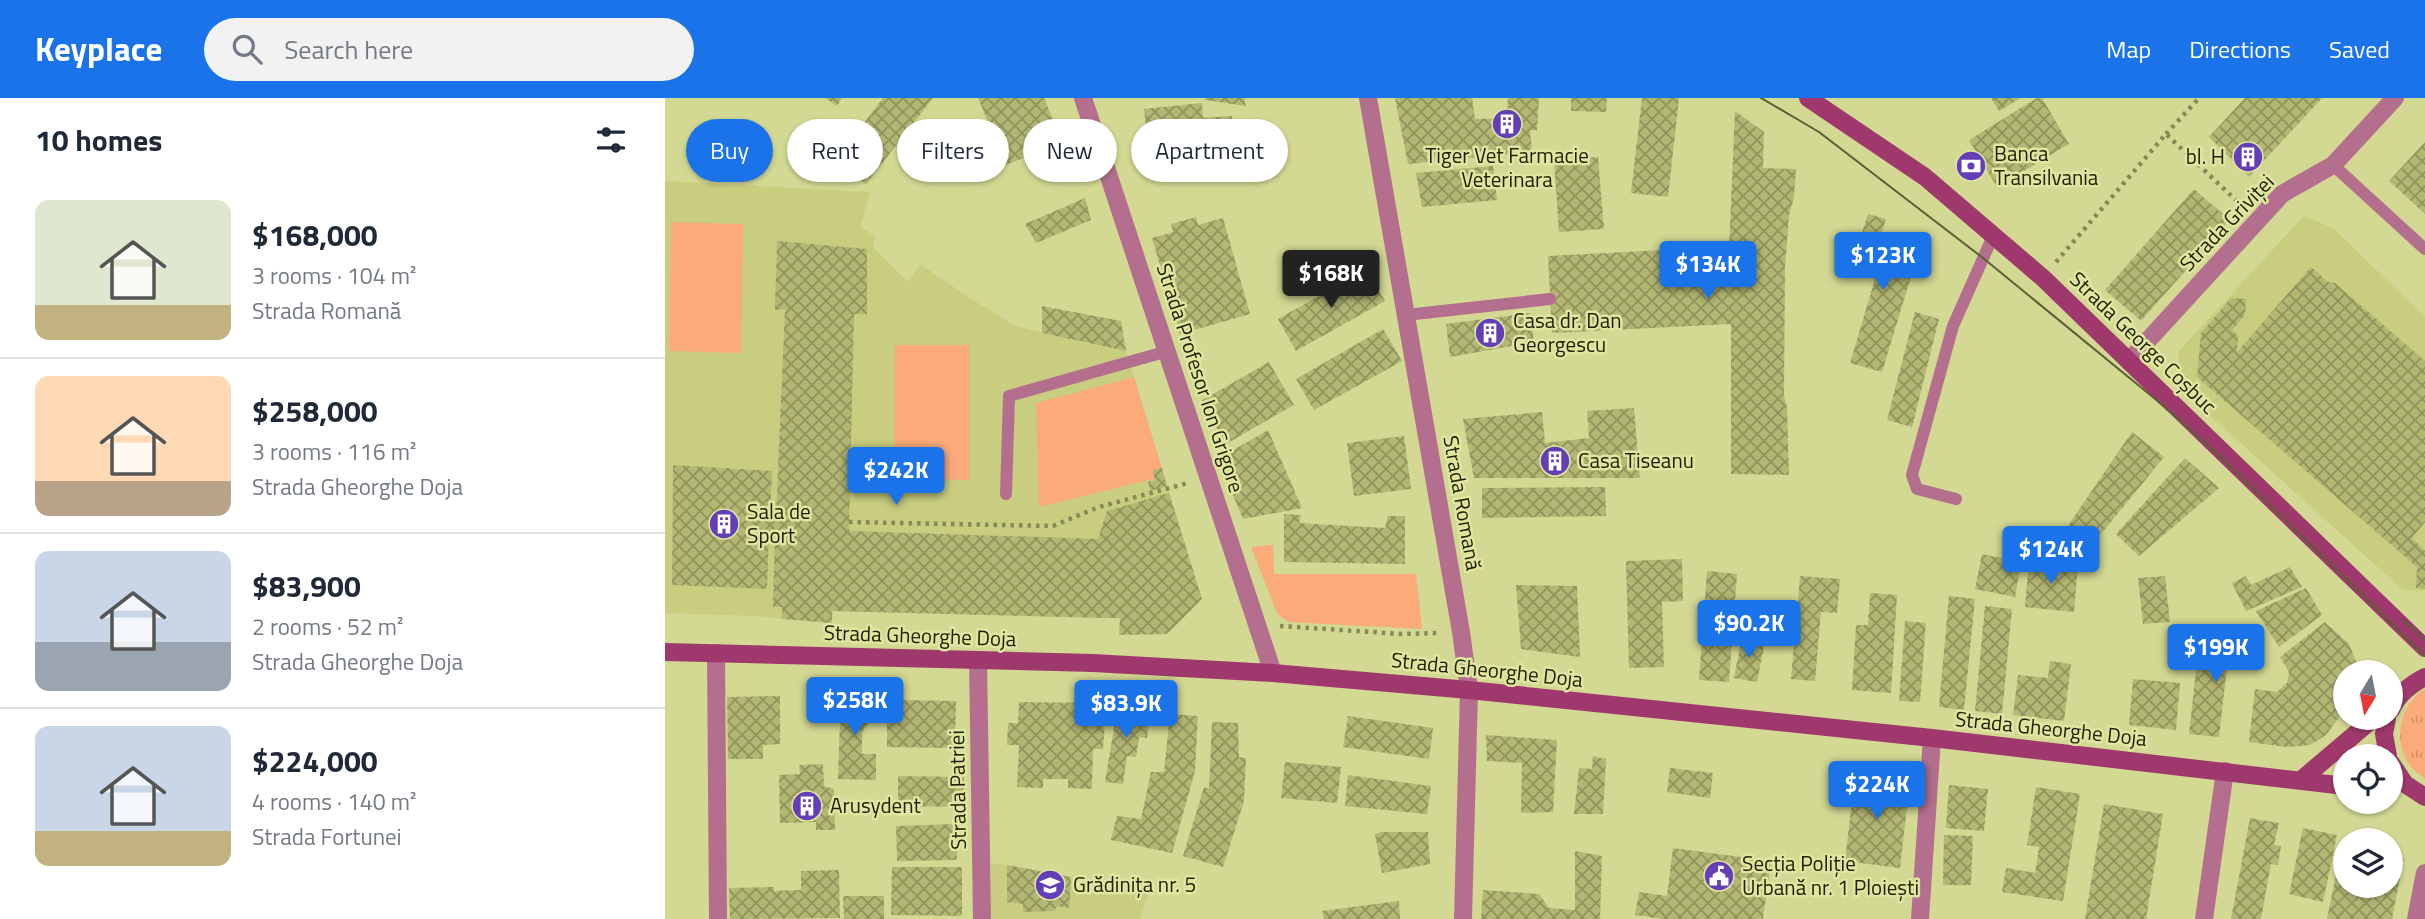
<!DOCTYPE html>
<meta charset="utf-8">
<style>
body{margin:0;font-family:"Titillium Web",sans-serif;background:#f2f2f3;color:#1f2937;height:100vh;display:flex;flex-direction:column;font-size:26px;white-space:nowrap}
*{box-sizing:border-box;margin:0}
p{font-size:23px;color:#747a83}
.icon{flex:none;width:38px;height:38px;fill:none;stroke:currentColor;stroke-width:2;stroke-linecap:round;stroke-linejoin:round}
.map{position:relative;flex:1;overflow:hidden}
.drawer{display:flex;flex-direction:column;background:#fff;width:665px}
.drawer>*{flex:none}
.banner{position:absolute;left:21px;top:21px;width:665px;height:63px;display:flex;gap:14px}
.needle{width:46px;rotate:190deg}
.buttons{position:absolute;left:1668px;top:562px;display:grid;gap:14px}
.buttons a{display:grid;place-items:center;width:70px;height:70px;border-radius:50%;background:#fff;box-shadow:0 2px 5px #0004;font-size:35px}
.price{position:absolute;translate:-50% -60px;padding:0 16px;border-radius:7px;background:#1a73e8;color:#fff;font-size:23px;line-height:46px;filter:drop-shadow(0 2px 4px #0008)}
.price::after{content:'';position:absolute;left:50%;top:42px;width:21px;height:16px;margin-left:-10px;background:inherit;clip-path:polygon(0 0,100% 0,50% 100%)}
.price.current{background:#222;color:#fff}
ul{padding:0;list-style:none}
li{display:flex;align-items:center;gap:21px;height:175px;padding:0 35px}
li+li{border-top:2px solid #e0e1e3}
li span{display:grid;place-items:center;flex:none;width:196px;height:140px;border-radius:14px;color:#555}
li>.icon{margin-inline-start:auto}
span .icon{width:84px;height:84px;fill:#fffc;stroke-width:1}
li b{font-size:30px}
h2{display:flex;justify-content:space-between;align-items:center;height:84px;padding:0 35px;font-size:30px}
.chip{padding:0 24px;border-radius:32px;background:#fff;box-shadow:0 2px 5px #0004;font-size:24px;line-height:63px}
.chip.current{background:#1a73e8;color:#fff}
header{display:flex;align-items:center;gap:42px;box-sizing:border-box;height:98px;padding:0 35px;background:#1a73e8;color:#fff}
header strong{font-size:33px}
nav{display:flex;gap:38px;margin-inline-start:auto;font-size:24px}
.search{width:490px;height:63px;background:#f2f2f3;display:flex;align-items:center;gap:18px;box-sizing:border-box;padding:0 24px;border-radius:38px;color:#747a83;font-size:26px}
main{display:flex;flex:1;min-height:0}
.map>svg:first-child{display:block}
.built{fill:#c8cd80}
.grass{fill:url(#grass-tufts)}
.park{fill:#fbaa79}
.building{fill:url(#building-cross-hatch)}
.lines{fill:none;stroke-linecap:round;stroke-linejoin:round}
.path{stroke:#868956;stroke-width:4.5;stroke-dasharray:3.5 5;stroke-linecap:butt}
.service{stroke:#b46f8e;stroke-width:12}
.minor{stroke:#b46f8e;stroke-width:18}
.tertiary{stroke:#b46f8e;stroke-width:18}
.secondary{stroke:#9f396d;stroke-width:18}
.tram{stroke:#5c5e35;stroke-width:2}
.labels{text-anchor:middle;stroke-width:5;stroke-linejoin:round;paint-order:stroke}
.poi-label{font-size:21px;fill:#1f2005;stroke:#e0e5a0;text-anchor:start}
.street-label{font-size:21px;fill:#1f2005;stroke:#e0e5a0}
</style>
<header>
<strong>Keyplace</strong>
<div class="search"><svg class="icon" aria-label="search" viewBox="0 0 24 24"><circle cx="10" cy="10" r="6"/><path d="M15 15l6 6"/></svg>Search here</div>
<nav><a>Map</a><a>Directions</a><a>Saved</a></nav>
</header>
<main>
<section class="drawer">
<h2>10 homes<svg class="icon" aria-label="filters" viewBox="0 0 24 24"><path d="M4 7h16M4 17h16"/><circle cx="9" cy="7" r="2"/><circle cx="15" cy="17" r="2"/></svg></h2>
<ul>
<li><span style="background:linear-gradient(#dfe7d0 75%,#c2b280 0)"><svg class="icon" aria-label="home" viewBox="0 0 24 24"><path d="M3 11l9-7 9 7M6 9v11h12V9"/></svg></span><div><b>$168,000</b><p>3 rooms · 104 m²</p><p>Strada Romană</p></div></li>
<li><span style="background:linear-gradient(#ffd9b3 75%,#b9a48a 0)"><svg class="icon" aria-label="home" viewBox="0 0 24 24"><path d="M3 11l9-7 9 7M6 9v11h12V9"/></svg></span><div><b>$258,000</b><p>3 rooms · 116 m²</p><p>Strada Gheorghe Doja</p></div></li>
<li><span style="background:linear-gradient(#c9d6e8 65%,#9aa5b1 0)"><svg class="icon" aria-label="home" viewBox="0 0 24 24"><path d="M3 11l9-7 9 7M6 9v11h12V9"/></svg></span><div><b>$83,900</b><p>2 rooms · 52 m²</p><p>Strada Gheorghe Doja</p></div></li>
<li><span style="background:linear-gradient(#c9d6e8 75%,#c2b280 0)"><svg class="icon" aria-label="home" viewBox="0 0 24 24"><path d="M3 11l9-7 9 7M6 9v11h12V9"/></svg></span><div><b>$224,000</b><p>4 rooms · 140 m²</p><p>Strada Fortunei</p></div></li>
</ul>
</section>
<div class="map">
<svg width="1760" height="821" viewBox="0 0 1760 821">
<defs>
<pattern id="grass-tufts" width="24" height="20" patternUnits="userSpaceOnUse" patternTransform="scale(1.75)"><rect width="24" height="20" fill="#fbaa79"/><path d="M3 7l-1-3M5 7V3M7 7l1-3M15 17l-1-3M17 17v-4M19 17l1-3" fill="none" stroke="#d79267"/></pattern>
<pattern id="building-cross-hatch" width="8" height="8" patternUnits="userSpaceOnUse" patternTransform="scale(1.75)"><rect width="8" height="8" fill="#b2b773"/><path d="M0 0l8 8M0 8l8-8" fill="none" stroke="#90945c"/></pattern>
</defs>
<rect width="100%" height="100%" fill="#d3d893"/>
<!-- built -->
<g class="built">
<path d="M0 83 205 94 195 129 210 138 208 149 243 184 255 166 303 199 351 228 419 245 461 253 537 501 502 536 467 537H454L455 520H443L168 513 167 525 89 518 0 515Z"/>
<path d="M1639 118 1668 130 1760 219V493L1738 492 1519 294 1513 254Z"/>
<path d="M326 765 342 767 483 794 475 821H326Z"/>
</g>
<!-- grass -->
<path class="grass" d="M1760 591V681C1756 677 1750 674 1747 670 1726 646 1734 606 1760 591Z"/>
<!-- park -->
<g class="park">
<path d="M6 124 78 126 76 255 4 253Z"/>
<path d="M230 247H304V382L229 381Z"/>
<path d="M469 279 499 378 374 409 371 305Z"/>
<path d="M608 447 609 476H751L757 531 623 524 612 515 586 449Z"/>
</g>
<!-- building -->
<g class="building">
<path d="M160 0H177L172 8Z"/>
<path d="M218 0H268L201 86 170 63Z"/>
<path d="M313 0H379L397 44 341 67Z"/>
<path d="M540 0H579L581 8 540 2Z"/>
<path d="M730 0H807L810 21 841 20 843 0H874L872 32H865L867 54 743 66Z"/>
<path d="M906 0H942L941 14 906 13Z"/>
<path d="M977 0H1014L1003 99 966 95Z"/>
<path d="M1326 0H1356L1334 13Z"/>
<path d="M1372 0H1377L1404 46 1332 89 1304 42Z"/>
<path d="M1580 0H1657L1584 79 1544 39Z"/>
<path d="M537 5 538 20 567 18 571 62 485 70 479 11Z"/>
<path d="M1070 13 1099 34 1098 70 1131 71 1129 99 1124 117 1120 170 1119 298 1122 310 1124 377 1066 376V226L887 235 883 158 999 152 1001 179 1063 176Z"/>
<path d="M1760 44V116L1724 83Z"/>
<path d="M933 59 939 131 894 134 889 62Z"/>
<path d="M828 68 832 102 757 109 751 75Z"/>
<path d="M1529 91 1565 122 1476 223 1440 192Z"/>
<path d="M420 100 426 122 371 145 360 126Z"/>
<path d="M1203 116 1221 121 1216 137 1255 149 1217 274 1185 265 1210 181 1197 177 1205 151 1193 147Z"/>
<path d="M531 119 533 127 558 120 585 216 515 236 487 140 508 134 506 126Z"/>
<path d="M112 143 202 151V216H189L184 433 433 441 442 413 504 395 537 501 502 536 454 537 455 520H443L167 513V525L117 521V509H108L110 433 104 434 102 491 7 487 8 367 107 373 105 418 111 419 120 211 110 212Z"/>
<path d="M1646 169 1663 184 1670 185 1760 263V424L1747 440 1760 453V491L1751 490 1752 469 1532 279 1536 235 1566 200 1581 201 1580 217 1567 232 1573 238 1572 254Z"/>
<path d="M702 171 720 203 631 253 613 221Z"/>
<path d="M377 208 456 223 461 253 377 235Z"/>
<path d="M1250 214 1274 221 1247 329 1222 322Z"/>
<path d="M865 215 869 244 785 259 781 226Z"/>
<path d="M718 231 737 263 649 312 631 281Z"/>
<path d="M604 264 629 307 561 346 536 303Z"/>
<path d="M969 310 975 380H809L798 321 877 314 880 345 924 340 922 313Z"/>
<path d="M603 332 637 410 578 421 553 361Z"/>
<path d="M1467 334 1499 359 1423 452 1398 435Z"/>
<path d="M739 338 746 391 689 398 682 345Z"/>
<path d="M1520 360 1554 390 1474 458 1451 436Z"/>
<path d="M497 370 502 388 485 393 483 384 490 382 488 372Z"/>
<path d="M940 389 941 418 817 420V390Z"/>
<path d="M619 416 636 417 634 425 720 430 723 418H740V466L619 464Z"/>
<path d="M1317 456 1356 464 1350 499 1310 491Z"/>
<path d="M1017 461 1018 503 997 504 999 569 964 570 961 463Z"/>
<path d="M1364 463 1413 468 1409 514 1360 509Z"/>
<path d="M1625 469 1637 489 1581 513 1567 485 1581 478 1586 487Z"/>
<path d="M1042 473 1072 476 1064 584 1034 582Z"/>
<path d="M1135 478 1175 481 1172 515 1156 514 1150 583 1126 581Z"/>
<path d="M1500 478 1505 524 1478 526 1473 480Z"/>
<path d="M851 487 912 488 915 559 856 551Z"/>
<path d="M1641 490 1657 517 1614 549 1591 513Z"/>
<path d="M1205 495 1232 497 1226 595 1187 592 1191 527H1203Z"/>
<path d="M1284 498 1310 501 1299 612 1274 609Z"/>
<path d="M1320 508 1347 511 1337 616 1310 613Z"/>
<path d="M1240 523 1261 525 1255 604 1234 603Z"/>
<path d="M1660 524 1684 546 1691 563 1689 574H1680V611L1661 637 1645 647 1622 649 1584 644 1590 591 1612 594 1622 585 1624 574 1615 559Z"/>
<path d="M1077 539 1100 543 1092 584 1069 580Z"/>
<path d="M1534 545 1595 551 1592 573 1562 569 1554 639 1524 636Z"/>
<path d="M1385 563 1406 566 1399 623 1348 617 1353 577 1383 580Z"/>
<path d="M1468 581 1515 585 1511 632 1464 627Z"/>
<path d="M176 591 205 592 204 625 197 634V656H211V682L173 681Z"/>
<path d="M115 598V646L98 647V661H63L62 599Z"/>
<path d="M232 602 291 603 290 650 222 649V614L230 608Z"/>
<path d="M354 604 432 605 430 625H440L438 651H428L427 691 403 690V681H378V690L352 689 354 647H342L343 625H353Z"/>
<path d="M461 606 486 610 482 640 474 639 471 659 462 658 458 686 440 684 452 612H459Z"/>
<path d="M505 616 533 618 530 673 507 755 446 742 452 718 476 721 486 674H499Z"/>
<path d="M683 618 768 630 764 661 678 649Z"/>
<path d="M547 624 573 625 574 659 581 660 579 703 558 769 518 758 539 689 544 691Z"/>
<path d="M821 637 892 642 888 714 856 715 857 665 822 663Z"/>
<path d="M928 658 941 661 938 716H909L914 670 927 671Z"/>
<path d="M620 664 676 669 672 705 616 700Z"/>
<path d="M158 666 159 688 169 691 170 732H151V724L115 725 114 677 135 676 134 667Z"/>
<path d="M1005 670 1048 675 1045 700 1002 694Z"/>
<path d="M1190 676 1245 683 1235 770 1180 763Z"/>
<path d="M683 677 766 688 762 716 680 708Z"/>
<path d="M233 678 299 679 298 709 233 708Z"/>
<path d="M1284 687 1323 691 1319 733 1281 730Z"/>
<path d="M1371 689 1415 696 1398 803 1337 794 1341 770 1370 775 1374 749 1362 747Z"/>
<path d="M1439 706 1498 716 1481 821H1420Z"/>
<path d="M1585 720 1614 725 1609 747 1616 748 1613 767 1606 766 1596 821H1566Z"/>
<path d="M291 726 292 762 232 763 231 728Z"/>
<path d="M1638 730 1672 737 1658 804 1624 796Z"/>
<path d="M716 734H763L765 766 717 775 710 736Z"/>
<path d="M1279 737 1308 738 1306 787H1278Z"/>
<path d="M1677 747 1680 748V788H1726V757L1739 760 1727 821H1662Z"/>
<path d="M1008 750 1106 763 1098 821H998L970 817 974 794 1002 798Z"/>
<path d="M910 753 937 758 935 821H816L818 792 874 796 884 810 910 812Z"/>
<path d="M342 767 406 779 404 810 392 808 389 813 358 814V806L342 804Z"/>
<path d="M227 769H297V818L226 817Z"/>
<path d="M174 772 175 820 65 821 64 790 109 789V793L136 792V773Z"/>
<path d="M178 798H219V821H179Z"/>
<path d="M734 803 735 821H659L657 813Z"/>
</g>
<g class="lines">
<!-- path -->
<g class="path">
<path d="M1501 36 1534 0"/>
<path d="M1391 164 1501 36 1576 107"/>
<path d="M878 221 879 226H886"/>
<path d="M184 424 388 428 434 409 523 385"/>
<path d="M615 528 737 536 774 535"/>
</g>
<!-- service -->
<g class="service">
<path d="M1668 67 1760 151"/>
<path d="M741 217 885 201"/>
<path d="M341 396 344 298 503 253"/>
<path d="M1291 401 1252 391 1247 377 1288 228 1328 138"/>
</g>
<!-- minor -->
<g class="minor">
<path d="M418 0 608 575"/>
<path d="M1464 263 1617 96 1668 67 1730 0"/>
<path d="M51 555 53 821"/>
<path d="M313 562 317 821"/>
<path d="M1255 821 1267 640"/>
<path d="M1539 821 1560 673"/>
<path d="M1751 821 1760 775"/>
</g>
<!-- tertiary -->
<path class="tertiary" d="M703 0 796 534 804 592 798 821"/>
<!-- secondary -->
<g class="secondary">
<path d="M1143 0 1260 79 1378 180 1760 550"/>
<path d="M0 554 428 565 608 575 804 592 1267 640 1680 688"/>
<path d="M1726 612C1733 596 1745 587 1760 579"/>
<path d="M1722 620 1719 636 1723 658"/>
<path d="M1726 665 1740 686 1760 699"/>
<path d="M1636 682 1709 620"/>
</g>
<!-- tram -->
<g class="tram">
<path d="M1096 0 1154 34 1318 160 1489 300 1553 356 1760 558"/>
<path d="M1737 521 1760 542"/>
</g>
</g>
<!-- icons -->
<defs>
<g id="building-disc" transform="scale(1.575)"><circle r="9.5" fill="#633eb7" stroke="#e0e5a0"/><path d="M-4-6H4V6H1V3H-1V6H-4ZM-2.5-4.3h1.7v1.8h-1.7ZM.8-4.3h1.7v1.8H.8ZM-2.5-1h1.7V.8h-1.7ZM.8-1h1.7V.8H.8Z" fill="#fff"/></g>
<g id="bank-disc" transform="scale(1.575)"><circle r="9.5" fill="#633eb7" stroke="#e0e5a0"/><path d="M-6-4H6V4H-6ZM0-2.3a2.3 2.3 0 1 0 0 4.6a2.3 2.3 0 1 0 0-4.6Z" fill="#fff"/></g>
<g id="civic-disc" transform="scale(1.575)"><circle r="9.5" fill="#633eb7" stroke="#e0e5a0"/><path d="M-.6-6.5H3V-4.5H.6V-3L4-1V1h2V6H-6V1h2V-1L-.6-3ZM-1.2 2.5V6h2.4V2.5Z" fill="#fff"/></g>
<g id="school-disc" transform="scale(1.575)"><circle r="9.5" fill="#633eb7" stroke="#e0e5a0"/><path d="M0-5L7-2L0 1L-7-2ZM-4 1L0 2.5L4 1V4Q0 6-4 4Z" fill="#fff"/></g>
</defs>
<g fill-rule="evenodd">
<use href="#building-disc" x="842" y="26"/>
<use href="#building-disc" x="1583" y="59"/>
<use href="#bank-disc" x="1306" y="68"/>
<use href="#building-disc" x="825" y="235"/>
<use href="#building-disc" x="890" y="363"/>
<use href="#building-disc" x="59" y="426"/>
<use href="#building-disc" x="142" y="708"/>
<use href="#civic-disc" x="1054" y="778"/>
<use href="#school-disc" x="385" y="787"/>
</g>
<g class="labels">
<!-- poi labels -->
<g class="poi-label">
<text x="1329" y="63">Banca<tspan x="1329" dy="24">Transilvania</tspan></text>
<text x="842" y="65" text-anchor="middle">Tiger Vet Farmacie<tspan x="842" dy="24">Veterinara</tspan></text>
<text x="1560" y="66" text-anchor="end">bl. H</text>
<text x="848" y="230">Casa dr. Dan<tspan x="848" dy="24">Georgescu</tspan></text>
<text x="913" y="370">Casa Tiseanu</text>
<text x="82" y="421">Sala de<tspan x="82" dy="24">Sport</tspan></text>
<text x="165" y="715">Arusydent</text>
<text x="1077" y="773">Secția Poliție<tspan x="1077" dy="24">Urbană nr. 1 Ploiești</tspan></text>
<text x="408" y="794">Grădinița nr. 5</text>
</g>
<!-- street labels -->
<g class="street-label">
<text transform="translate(1562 125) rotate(-46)" y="7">Strada Griviței</text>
<text transform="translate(1478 245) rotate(44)" y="7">Strada George Coșbuc</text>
<text transform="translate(535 280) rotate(72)" y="7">Strada Profesor Ion Grigore</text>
<text transform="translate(797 405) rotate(80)" y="7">Strada Romană</text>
<text transform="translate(255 538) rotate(2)" y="7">Strada Gheorghe Doja</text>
<text transform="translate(822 572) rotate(6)" y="7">Strada Gheorghe Doja</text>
<text transform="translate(1386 631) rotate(6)" y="7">Strada Gheorghe Doja</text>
<text transform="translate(293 692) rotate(-91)" y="7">Strada Patriei</text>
</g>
</g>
</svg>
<div class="buttons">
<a><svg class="needle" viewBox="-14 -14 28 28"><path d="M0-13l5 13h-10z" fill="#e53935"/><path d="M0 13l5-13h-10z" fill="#747a83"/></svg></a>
<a><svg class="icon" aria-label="locate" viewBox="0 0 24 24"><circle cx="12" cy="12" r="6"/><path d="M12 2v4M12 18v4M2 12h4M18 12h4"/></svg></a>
<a><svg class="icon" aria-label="layers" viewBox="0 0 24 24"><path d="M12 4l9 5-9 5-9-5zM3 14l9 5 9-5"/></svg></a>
</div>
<b class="price" style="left:1218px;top:194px">$123K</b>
<b class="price" style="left:1043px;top:203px">$134K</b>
<b class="price current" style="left:666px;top:212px">$168K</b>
<b class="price" style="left:231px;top:409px">$242K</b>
<b class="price" style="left:1386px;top:488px">$124K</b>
<b class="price" style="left:1084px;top:562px">$90.2K</b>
<b class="price" style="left:1551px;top:586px">$199K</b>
<b class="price" style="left:190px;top:639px">$258K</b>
<b class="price" style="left:461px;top:642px">$83.9K</b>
<b class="price" style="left:1212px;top:723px">$224K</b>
<div class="banner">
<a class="chip current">Buy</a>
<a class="chip">Rent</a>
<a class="chip">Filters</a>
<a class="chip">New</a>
<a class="chip">Apartment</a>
</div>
</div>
</main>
